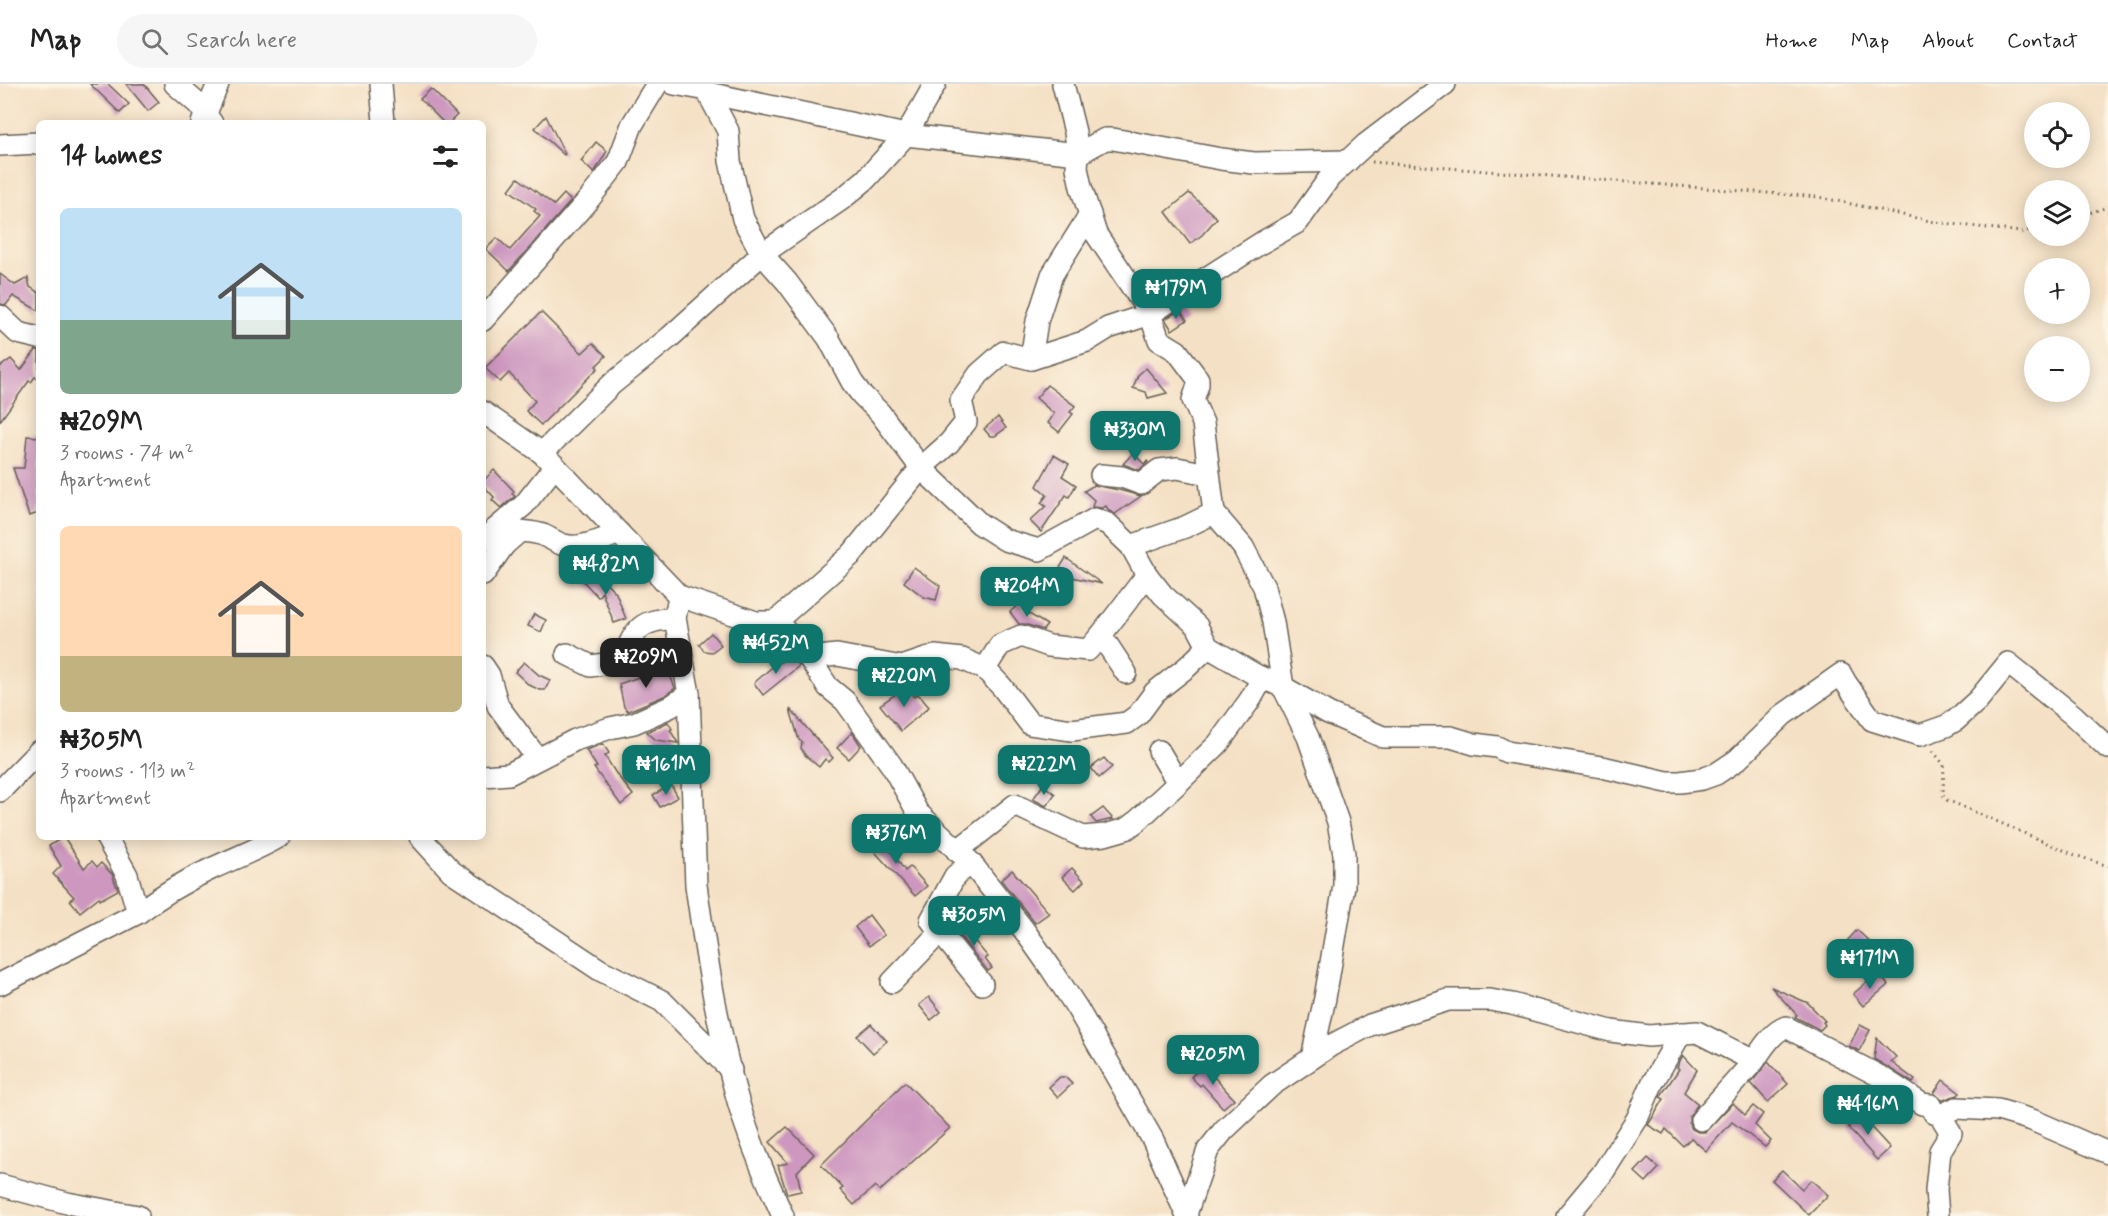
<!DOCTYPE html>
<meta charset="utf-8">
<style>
body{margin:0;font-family:Mynerve,sans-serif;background:#f6f6f6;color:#222;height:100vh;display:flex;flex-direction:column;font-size:22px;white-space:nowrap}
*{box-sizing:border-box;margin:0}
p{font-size:20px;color:#767676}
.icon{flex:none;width:33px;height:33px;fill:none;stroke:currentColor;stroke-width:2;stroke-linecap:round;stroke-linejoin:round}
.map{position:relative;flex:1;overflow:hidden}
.panel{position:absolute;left:36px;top:36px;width:450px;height:720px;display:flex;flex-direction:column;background:#fff;border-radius:9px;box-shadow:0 3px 15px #0003}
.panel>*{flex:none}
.fabs{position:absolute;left:2024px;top:18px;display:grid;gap:12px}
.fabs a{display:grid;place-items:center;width:66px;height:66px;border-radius:50%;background:#fff;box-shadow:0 3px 15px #0003;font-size:30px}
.price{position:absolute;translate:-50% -51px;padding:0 14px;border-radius:12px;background:#0f766e;color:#fff;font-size:20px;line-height:39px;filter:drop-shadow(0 2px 3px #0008)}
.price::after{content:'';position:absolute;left:50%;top:36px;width:18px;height:14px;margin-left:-9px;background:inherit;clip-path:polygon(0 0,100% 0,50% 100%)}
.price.current{background:#222;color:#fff}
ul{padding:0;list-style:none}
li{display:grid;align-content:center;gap:12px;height:318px;padding:0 24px}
li span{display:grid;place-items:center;height:186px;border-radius:9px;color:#555}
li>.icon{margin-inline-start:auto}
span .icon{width:108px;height:108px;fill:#fffc;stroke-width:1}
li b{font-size:26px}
h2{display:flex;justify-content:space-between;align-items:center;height:72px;padding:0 24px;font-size:26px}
header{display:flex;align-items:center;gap:36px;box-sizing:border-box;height:84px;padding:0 30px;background:#fff;border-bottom:2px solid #e0e0e0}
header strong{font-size:28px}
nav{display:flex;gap:33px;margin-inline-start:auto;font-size:21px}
.search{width:420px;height:54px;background:#f6f6f6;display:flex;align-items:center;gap:15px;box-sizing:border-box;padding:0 21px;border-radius:33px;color:#767676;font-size:22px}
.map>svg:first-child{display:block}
.building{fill:#cd97c0}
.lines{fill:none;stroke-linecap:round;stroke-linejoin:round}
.minor-casing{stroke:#686157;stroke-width:24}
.path{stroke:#686157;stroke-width:3;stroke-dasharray:1.5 4.5;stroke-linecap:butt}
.minor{stroke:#fff;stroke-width:21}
</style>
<header>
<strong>Map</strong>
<div class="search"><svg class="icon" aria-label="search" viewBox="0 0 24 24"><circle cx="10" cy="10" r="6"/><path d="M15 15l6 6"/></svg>Search here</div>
<nav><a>Home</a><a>Map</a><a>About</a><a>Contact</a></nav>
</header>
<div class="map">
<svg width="2108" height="1132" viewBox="0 0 2108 1132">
<rect width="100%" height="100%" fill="#fcf5e5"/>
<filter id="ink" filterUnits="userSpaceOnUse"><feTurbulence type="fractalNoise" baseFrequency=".0167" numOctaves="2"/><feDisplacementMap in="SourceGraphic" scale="12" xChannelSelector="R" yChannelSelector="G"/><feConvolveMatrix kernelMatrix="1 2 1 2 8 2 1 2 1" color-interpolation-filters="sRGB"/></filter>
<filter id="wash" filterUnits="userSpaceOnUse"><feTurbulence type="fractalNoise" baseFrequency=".008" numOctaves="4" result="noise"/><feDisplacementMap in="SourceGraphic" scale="24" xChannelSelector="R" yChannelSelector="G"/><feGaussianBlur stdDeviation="1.35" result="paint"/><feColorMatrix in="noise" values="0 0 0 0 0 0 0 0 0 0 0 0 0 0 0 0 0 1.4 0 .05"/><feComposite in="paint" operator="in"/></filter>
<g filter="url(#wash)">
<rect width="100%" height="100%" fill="#f4e0c4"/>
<g id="blocks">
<!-- building -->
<g class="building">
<path d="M90 0H108L129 20 120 29Z"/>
<path d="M126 0H144L159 18 148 27Z"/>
<path d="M431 5 457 31 449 39H444L420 15Z"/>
<path d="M546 32 565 70 564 71 535 44Z"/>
<path d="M596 58 607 67 594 89 581 77Z"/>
<path d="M518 94 554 121 564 110 571 117 509 187 486 165 497 154 510 166 540 132 534 127 536 125 509 106Z"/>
<path d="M1189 109 1217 134 1202 151 1190 160 1166 128Z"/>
<path d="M0 190 15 201 28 194 30 203 39 209V227L13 212 6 221 0 220Z"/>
<path d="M1180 226 1187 236 1172 246 1165 235Z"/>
<path d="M541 228 582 269 593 259 606 272 596 282 598 284 541 341 526 327 535 317 509 289 500 298 485 284Z"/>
<path d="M36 266H39V295L35 293 31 298 29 297 0 337V283L11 275 21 286Z"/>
<path d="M1146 284 1167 309 1148 314 1146 308 1133 304 1138 291Z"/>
<path d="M1047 301 1075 322 1070 328 1073 330 1059 348 1048 339 1054 330 1036 314Z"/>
<path d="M998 333 1006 344 995 352H990L984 345Z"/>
<path d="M27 352 39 353V429L29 432 13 384H24Z"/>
<path d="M1133 369 1144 380 1147 377 1148 378 1139 386 1123 380Z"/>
<path d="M1054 371 1069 380 1062 392 1076 401 1069 413 1066 411 1041 448 1030 437 1046 422 1041 419 1047 411 1037 402Z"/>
<path d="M494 386 514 407 512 410 515 412 501 424 492 416 494 413 483 401V397Z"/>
<path d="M1094 401 1119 406 1141 412 1115 430 1109 427 1106 422 1102 424 1092 423 1094 416 1084 407Z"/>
<path d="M1066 474 1102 500 1068 492 1059 485Z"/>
<path d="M914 483 940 502 936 516 924 513 904 498Z"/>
<path d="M594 485 616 509 626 535 614 539 602 508 598 513 584 498 595 488Z"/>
<path d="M1020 519 1029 530 1047 541 1043 546 1025 540H1019L1010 528Z"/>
<path d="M534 530 546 536 541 548 528 542Z"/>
<path d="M711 549 721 561 712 568 704 567 699 560Z"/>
<path d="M790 572 799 582 763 611 754 599 771 584Z"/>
<path d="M524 578 539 591 550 596 545 606H540L529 601 515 588Z"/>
<path d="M667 583 675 604 664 612 628 627 624 623 619 600Z"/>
<path d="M906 603 914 613 918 610 929 623 901 647 880 621Z"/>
<path d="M790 625 833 674 829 678 825 675 819 683 805 671 801 664 802 658 799 656Z"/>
<path d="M668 638 672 645 670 646 678 659 656 656 647 648Z"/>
<path d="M852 648 861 662 849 675 837 664Z"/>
<path d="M603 660 609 669 605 672 615 688 633 711 621 721 594 684 597 683 586 666Z"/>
<path d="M1104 674 1112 683 1099 694 1091 684Z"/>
<path d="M671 701 678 713 660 723 653 711Z"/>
<path d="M1043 701 1055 710 1046 722 1033 715Z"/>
<path d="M1103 724 1113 735 1096 739 1091 733Z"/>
<path d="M877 747 887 758 886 760 905 787 910 783 927 802 915 812 866 758Z"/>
<path d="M63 753H64L84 784 92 777 97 783 101 779 112 790 118 806 100 816 99 813 80 828 70 816 74 813 53 790 61 782 49 762Z"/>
<path d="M1072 784 1084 797 1075 806 1062 793Z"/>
<path d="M1012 786 1049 829 1035 839 1001 796Z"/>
<path d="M869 831 884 851 869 862 855 843Z"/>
<path d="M962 842 988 873 985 875 992 884 988 887 956 847Z"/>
<path d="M1857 846 1872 860 1868 864 1871 868 1843 879 1851 861 1847 857Z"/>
<path d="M1878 889 1888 901 1863 922 1853 910Z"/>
<path d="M1771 903 1808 919 1825 937 1823 938 1825 941 1820 946 1795 933 1797 931Z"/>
<path d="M929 913 941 928 931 936 919 921Z"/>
<path d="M871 940 887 957 873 969 857 952Z"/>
<path d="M1860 941 1870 946 1859 967 1849 962Z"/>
<path d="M1877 954 1896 973 1891 978 1915 996 1913 999 1874 975Z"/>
<path d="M1683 971 1697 986 1684 1008 1698 1020 1689 1033V1039L1692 1045 1698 1048H1705L1733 1019 1745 1031 1753 1022 1763 1030 1755 1041 1771 1057 1765 1063 1732 1038 1706 1067 1691 1054 1683 1062 1666 1045 1663 1050 1648 1041 1664 1015 1660 1013 1679 985 1677 983Z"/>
<path d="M1768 978 1788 1000 1768 1018 1751 999Z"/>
<path d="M1203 981 1234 1015 1223 1024 1202 1000 1200 1002 1191 993Z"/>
<path d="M1060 993H1065L1072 1000 1058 1013 1049 1003Z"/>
<path d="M1943 996 1960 1009 1958 1011 1942 1016 1934 1009Z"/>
<path d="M905 998 950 1044 880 1107 875 1102 854 1121 840 1106 843 1104 821 1081Z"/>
<path d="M1856 1027 1890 1064 1877 1076 1850 1046 1848 1041Z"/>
<path d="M787 1043 814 1070 797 1088 801 1107 787 1110 778 1081 788 1079 770 1058Z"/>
<path d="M1648 1074 1659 1084 1646 1098 1635 1088Z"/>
<path d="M1782 1086 1802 1105 1811 1096 1828 1111 1809 1131 1772 1096Z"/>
</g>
</g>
</g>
<g filter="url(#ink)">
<use href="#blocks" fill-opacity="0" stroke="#686157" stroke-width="1.5"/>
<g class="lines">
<!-- minor casing -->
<g class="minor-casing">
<g id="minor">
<path d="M175 0 198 20 212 39"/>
<path d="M381 0 384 39"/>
<path d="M674 0 702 5 708 9 728 47 730 77 743 135 762 170 787 198 829 255 852 298 861 310 880 329 921 384 980 440 1005 456 1039 466 1095 435 1108 440 1131 462 1147 491 1163 511 1197 542 1208 563 1256 591 1283 603 1328 629 1383 653H1451L1474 660 1497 663 1507 668 1602 683 1667 698H1680L1702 695 1716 690 1737 676 1783 631 1841 590 1846 599 1872 636 1920 651 1946 642 1956 636 1978 616 2008 579 2073 631 2108 664"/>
<path d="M1063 0 1075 48 1078 70 1077 84 1081 103 1096 150 1150 230 1159 256 1177 267 1198 295V301L1193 316 1203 339 1214 429 1243 463 1264 503 1273 538 1283 603 1308 653 1338 738 1344 770V802L1325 914 1312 974"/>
<path d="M708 9 906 51 1078 70 1105 55H1113L1221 75 1254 79 1348 77"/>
<path d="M202 39 218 0"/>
<path d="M0 61 39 59"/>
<path d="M0 232 18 249 39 254"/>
<path d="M483 236 590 114 618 78 632 41 657 0"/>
<path d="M1031 275 1037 237 1052 191 1090 130"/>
<path d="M483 328 542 369 555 382 679 512 675 534 689 610 696 801C706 872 718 947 738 1017 749 1056 766 1095 783 1132"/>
<path d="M542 369 612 300 670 253 762 170 842 115 865 96 906 51 935 0"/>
<path d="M1101 391 1122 393 1141 400 1159 386 1177 384 1208 390"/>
<path d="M483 453H486L524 421 555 382"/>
<path d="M486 453 504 461 520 447C527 448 535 448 543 451 550 454 557 459 564 461 579 466 605 455 619 449"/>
<path d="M1131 462 1185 443 1214 429"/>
<path d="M483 491 504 461"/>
<path d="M679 512 756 538H775L780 541 809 574 828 603 845 617 892 682 918 729 971 779 1024 846 1050 883 1077 924 1153 1056 1187 1132"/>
<path d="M775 538 851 471 921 384 949 359 966 338 961 316 979 290 1004 268 1031 275 1087 257 1108 244 1150 230 1261 159 1298 138 1330 93 1366 60 1445 0"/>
<path d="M1101 551 1126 589"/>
<path d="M567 570 591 582 622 577C636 544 638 537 675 534"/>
<path d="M809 574 837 571 902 583 935 572 962 575 985 585 1002 603 1030 640 1072 646 1127 639 1138 631 1155 608 1187 583 1208 563"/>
<path d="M483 582 489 591 498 622 537 674"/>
<path d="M985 585 1000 561 1021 552 1049 562 1088 566 1101 551 1147 491"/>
<path d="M1159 667 1178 699"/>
<path d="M483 692 509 690 575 656 610 644 634 639 670 623 689 610"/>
<path d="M0 707 39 667"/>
<path d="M106 753 127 791 138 829"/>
<path d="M420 753 451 787 600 886 662 917 731 986"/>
<path d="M957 767 1015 721 1083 753 1105 751 1126 745 1137 737 1178 699 1218 660 1250 616 1262 595"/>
<path d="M940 848 982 900"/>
<path d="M892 898 940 848 931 836 955 792 971 779"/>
<path d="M0 900 138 829C160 812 185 797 211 785 234 774 257 766 279 753"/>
<path d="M1701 1036 1754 977"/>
<path d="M0 1101 67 1119 138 1132"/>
<path d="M1186 1130 1208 1066 1224 1046 1272 1001 1330 962 1370 941 1448 916H1490L1512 920 1611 947 1649 952 1697 948 1754 977C1762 965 1772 948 1786 943L1881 993 1922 1020 1930 1021 1934 1029 1940 1031 1956 1024 1998 1026 2032 1036 2108 1069"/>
<path d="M1567 1132 1602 1090 1637 1035 1652 1000 1681 949"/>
<path d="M1938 1132 1936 1106 1940 1067 1951 1049 1940 1031"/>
</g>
</g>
<!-- path -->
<g class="path">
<path d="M1372 78 1819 113 1935 138 2022 148 2034 145"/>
<path d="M2079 132 2108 123"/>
<path d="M1933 667 1944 681 1943 711 1947 716 2075 771 2108 782"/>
</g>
<!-- minor -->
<use href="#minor" class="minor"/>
</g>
</g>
</svg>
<div class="fabs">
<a><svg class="icon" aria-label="locate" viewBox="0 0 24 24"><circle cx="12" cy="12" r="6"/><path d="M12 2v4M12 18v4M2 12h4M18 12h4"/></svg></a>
<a><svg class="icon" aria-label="layers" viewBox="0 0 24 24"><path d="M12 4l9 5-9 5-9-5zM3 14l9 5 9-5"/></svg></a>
<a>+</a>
<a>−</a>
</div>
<b class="price" style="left:1176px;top:236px">₦179M</b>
<b class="price" style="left:1135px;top:378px">₦330M</b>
<b class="price" style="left:606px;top:512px">₦482M</b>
<b class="price" style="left:1027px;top:534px">₦204M</b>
<b class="price" style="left:776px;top:591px">₦452M</b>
<b class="price current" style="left:646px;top:605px">₦209M</b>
<b class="price" style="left:904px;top:624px">₦220M</b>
<b class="price" style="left:666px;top:712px">₦161M</b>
<b class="price" style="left:1044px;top:712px">₦222M</b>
<b class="price" style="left:896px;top:781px">₦376M</b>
<b class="price" style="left:974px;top:863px">₦305M</b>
<b class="price" style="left:1870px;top:906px">₦171M</b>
<b class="price" style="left:1213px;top:1002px">₦205M</b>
<b class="price" style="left:1868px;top:1052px">₦416M</b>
<section class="panel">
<h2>14 homes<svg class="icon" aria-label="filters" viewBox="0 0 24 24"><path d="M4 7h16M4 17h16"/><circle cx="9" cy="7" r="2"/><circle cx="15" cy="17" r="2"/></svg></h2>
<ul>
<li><span style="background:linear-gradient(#bfe0f5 60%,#7fa58c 0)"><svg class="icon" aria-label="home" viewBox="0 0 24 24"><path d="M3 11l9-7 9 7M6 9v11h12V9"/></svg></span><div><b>₦209M</b><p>3 rooms · 74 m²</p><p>Apartment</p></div></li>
<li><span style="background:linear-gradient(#ffd9b3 70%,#c2b280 0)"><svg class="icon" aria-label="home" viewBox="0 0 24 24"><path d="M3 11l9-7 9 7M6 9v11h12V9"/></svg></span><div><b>₦305M</b><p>3 rooms · 113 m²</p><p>Apartment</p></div></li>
</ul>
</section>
</div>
